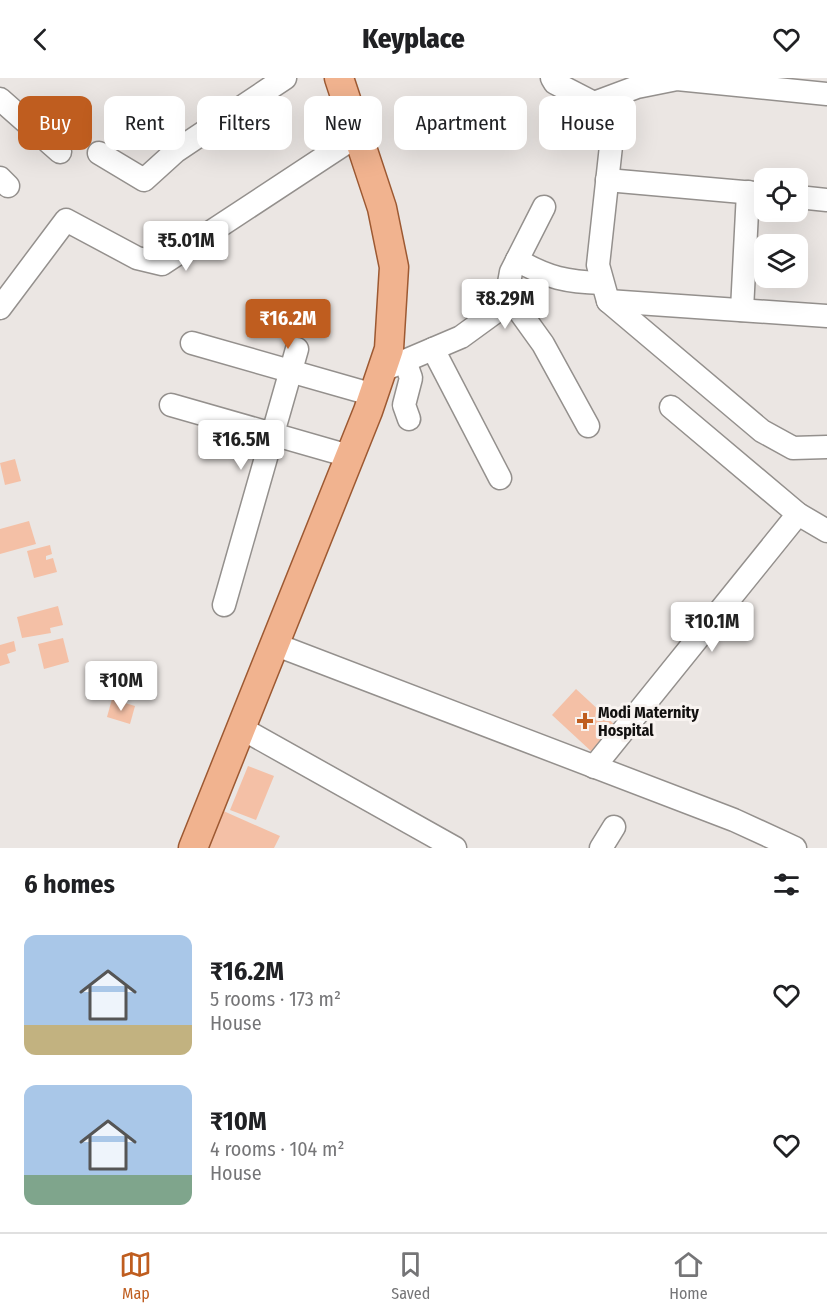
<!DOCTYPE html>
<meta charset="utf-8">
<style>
body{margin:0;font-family:"Fira Sans Condensed",sans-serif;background:#f2f2f2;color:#202124;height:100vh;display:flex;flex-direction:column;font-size:22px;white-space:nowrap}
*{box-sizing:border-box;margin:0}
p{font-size:20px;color:#757577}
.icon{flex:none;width:33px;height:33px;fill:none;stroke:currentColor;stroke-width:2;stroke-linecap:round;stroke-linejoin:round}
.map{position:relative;height:770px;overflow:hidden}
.side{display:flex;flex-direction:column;background:#fff;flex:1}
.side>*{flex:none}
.guide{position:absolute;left:18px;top:18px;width:792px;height:54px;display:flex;gap:12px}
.controls{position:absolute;left:754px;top:90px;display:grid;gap:12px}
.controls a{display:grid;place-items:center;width:54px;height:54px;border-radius:12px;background:#fff;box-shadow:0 6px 24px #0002;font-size:30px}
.price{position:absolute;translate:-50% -51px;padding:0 14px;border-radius:6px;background:#fff;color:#222;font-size:20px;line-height:39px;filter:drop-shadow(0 2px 3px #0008)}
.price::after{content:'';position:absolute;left:50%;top:36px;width:18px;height:14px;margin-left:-9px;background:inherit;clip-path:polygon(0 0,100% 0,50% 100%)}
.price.selected{background:#bf5d1f;color:#fff}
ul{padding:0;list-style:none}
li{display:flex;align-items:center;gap:18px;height:150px;padding:0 24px}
li span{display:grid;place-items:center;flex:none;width:168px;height:120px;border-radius:12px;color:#555}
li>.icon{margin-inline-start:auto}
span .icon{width:72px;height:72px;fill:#fffc;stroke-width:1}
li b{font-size:26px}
h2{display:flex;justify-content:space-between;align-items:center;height:72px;padding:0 24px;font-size:26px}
.pill{padding:0 21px;border-radius:12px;background:#fff;box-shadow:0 6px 24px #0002;font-size:21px;line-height:54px}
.pill.selected{background:#bf5d1f;color:#fff}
header{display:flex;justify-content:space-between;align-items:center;height:78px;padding:0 24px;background:#fff;font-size:27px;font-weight:800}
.dock{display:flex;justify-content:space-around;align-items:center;height:84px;border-top:2px solid #e0e0e0;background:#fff;font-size:16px;color:#757577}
.dock a{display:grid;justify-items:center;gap:3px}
.dock .selected{color:#bf5d1f}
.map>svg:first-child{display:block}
.building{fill:#f4c0a6}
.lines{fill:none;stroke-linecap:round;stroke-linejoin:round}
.minor-casing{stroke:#94908d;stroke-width:25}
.major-casing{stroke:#9d5932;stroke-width:31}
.minor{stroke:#fff;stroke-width:22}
.major{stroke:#f1b38f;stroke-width:28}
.poi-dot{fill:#bf5d1f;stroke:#f8f3f0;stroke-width:2}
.labels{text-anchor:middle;stroke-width:6;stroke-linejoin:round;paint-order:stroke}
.poi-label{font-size:16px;font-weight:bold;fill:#12100f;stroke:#f8f3f0;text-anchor:start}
</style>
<header><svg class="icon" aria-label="back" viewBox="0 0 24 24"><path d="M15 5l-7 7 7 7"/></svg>Keyplace<svg class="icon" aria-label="heart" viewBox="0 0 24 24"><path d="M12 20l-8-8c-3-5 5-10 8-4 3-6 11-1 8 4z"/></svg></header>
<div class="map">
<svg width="827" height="770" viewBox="0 0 827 770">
<rect width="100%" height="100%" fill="#ebe6e3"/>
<!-- building -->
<g class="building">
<path d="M15 381 21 403 5 407 0 385Z"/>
<path d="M29 443 36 466 0 476V451Z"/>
<path d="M50 467 52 476 46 478V482L53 480 57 494 34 500 27 473Z"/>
<path d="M58 528 63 547 50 550 51 555 22 560 17 539Z"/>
<path d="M63 560 69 584 44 591 38 566Z"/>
<path d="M14 563 16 573 7 576 10 585 0 588V567Z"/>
<path d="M120 591 140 597 134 618 114 613Z"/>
<path d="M576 611 616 648 592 674 552 637Z"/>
<path d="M112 621 135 628 130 646 107 639Z"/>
<path d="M248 688 274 698 256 742 230 732Z"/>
<path d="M219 731 280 758 274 770H202Z"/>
</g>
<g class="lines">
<!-- minor casing -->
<g class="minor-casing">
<g id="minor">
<path d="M552 0 555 5 594 25 611 68 598 187 608 223 762 353 793 370 827 369"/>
<path d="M0 21 60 74"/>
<path d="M594 25 637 9 677 1 827 16"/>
<path d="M99 75 144 102 176 73 285 0"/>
<path d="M0 100 8 108"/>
<path d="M607 102 765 116"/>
<path d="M798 119 827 122"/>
<path d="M517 182C548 200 567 204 602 205"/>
<path d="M507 216 543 266 588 348"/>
<path d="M608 223 827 238"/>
<path d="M0 230 66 142 137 180 162 186 358 57"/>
<path d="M742 232 748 114"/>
<path d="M192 265 374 317"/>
<path d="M433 271 500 400"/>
<path d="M405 283 411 300 404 327 409 341"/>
<path d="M381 293 461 259 505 227 511 194 544 129"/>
<path d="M171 327 349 378"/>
<path d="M671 329 798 436 827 453"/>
<path d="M224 527 297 271"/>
<path d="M274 566 734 742 795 770"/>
<path d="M241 650 455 770"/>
<path d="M594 689 798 436"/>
<path d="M601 770 614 749"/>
</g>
</g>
<!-- major casing -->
<g class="major-casing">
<path id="major" d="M193 770 368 333 389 271 394 189 382 130 339 0"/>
</g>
<!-- minor -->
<use href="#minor" class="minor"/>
<!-- major -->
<use href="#major" class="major"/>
</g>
<!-- markers -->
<path class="poi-dot" d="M582 634h6v6h6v6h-6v6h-6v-6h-6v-6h6z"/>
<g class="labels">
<!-- poi labels -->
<g class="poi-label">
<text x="598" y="640">Modi Maternity<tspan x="598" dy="18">Hospital</tspan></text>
</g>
</g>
</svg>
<div class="controls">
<a><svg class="icon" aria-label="locate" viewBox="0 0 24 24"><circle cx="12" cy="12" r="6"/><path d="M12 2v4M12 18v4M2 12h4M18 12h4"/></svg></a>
<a><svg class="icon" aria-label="layers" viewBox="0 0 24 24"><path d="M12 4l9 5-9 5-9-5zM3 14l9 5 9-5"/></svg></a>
</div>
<b class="price" style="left:186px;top:194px">₹5.01M</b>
<b class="price" style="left:505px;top:252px">₹8.29M</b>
<b class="price selected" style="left:288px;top:272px">₹16.2M</b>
<b class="price" style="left:241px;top:393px">₹16.5M</b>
<b class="price" style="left:712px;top:575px">₹10.1M</b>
<b class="price" style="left:121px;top:634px">₹10M</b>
<div class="guide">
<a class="pill selected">Buy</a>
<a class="pill">Rent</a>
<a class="pill">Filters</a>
<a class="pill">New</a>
<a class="pill">Apartment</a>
<a class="pill">House</a>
</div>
</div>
<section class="side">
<h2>6 homes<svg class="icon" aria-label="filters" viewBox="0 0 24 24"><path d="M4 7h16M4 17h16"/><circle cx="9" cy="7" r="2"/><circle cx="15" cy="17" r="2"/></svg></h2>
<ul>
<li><span style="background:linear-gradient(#a9c7e8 75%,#c2b280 0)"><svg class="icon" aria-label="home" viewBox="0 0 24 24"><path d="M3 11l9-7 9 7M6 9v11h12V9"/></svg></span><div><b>₹16.2M</b><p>5 rooms · 173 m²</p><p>House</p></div><svg class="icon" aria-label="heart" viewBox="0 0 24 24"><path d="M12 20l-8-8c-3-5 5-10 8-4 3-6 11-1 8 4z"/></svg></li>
<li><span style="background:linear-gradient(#a9c7e8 75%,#7fa58c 0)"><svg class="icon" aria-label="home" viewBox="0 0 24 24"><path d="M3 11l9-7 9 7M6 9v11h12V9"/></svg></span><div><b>₹10M</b><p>4 rooms · 104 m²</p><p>House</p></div><svg class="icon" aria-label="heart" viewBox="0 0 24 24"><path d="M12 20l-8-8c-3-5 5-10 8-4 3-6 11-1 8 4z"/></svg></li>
</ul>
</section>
<nav class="dock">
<a class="selected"><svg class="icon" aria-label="map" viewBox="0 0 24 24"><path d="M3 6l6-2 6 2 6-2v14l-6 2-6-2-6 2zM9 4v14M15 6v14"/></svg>Map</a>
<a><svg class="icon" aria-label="saved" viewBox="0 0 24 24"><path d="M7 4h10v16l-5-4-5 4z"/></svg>Saved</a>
<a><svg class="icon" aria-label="home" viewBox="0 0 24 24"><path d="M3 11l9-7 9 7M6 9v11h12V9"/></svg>Home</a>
</nav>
